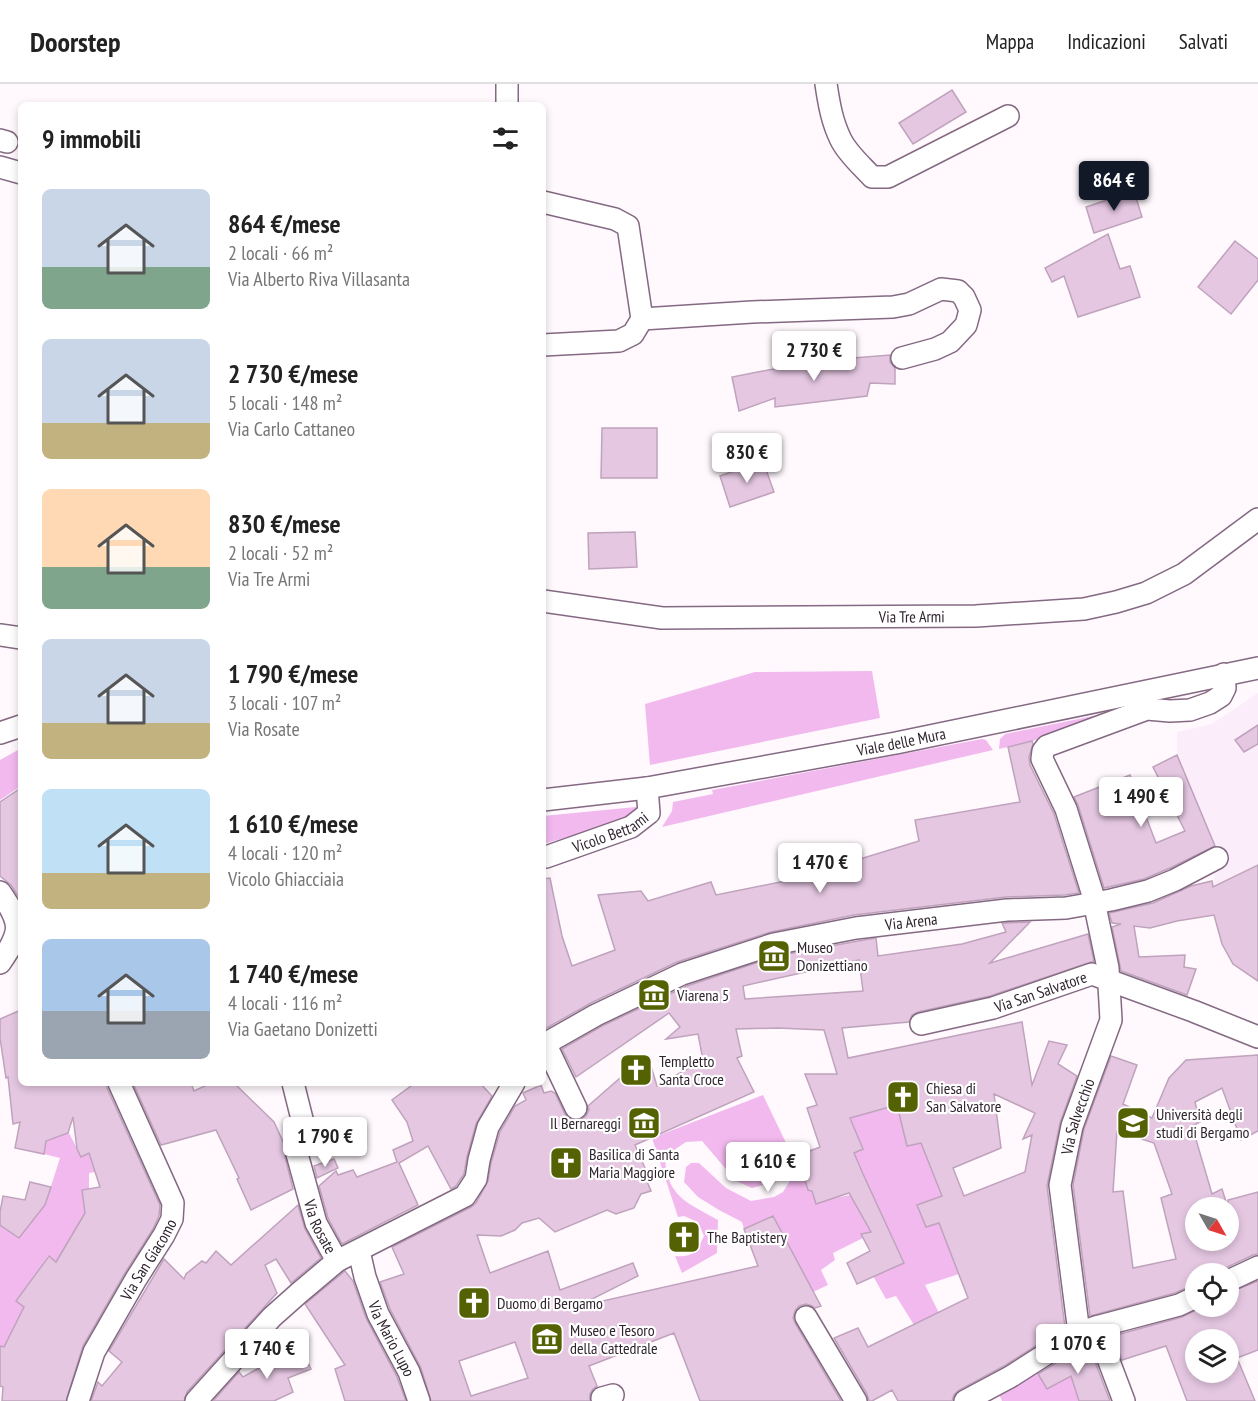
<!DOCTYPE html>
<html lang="it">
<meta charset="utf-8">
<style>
body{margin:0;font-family:"PT Sans Narrow",sans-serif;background:#f2f2f2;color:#222;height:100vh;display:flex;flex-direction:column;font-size:22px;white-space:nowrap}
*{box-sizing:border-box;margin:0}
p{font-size:20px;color:#767676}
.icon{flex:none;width:33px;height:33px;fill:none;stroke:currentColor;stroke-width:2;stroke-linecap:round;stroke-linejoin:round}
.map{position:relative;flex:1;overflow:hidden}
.drawer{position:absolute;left:18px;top:18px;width:528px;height:984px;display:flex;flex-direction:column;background:#fff;border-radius:9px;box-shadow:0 3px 9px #0003}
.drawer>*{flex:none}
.needle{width:39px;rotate:129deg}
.tools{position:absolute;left:1185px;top:1113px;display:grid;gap:12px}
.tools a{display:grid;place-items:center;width:54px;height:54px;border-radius:50%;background:#fff;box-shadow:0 3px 9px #0003;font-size:30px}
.price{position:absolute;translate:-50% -51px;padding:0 14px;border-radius:6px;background:#fff;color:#222;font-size:20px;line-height:39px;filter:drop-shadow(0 2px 3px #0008)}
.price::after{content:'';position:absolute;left:50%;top:36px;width:18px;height:14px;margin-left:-9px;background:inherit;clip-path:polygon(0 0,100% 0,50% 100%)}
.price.selected{background:#111827;color:#fff}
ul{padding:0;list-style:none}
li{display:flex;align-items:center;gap:18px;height:150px;padding:0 24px}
li span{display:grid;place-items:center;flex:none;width:168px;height:120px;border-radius:9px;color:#555}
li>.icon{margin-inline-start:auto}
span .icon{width:72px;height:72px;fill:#fffc;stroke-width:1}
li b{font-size:26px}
h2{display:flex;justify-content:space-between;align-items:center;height:72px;padding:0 24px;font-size:26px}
header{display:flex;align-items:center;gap:36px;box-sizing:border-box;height:84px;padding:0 30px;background:#fff;border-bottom:2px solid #e0e0e0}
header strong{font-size:28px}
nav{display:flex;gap:33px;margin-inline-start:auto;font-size:21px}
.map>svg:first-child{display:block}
.built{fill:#fcedfb}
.green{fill:#f2b9ee}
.building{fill:#e5c7e2;stroke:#bfa2bc;stroke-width:1.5;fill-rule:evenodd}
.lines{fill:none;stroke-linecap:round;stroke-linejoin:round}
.minor-casing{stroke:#846982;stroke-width:24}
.minor{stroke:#fff;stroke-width:21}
.labels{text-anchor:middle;stroke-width:4.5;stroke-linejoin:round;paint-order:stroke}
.street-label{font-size:16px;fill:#2f242e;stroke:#fff}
.poi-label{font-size:16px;fill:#2f242e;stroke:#fff;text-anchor:start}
</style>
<header>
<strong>Doorstep</strong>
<nav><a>Mappa</a><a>Indicazioni</a><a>Salvati</a></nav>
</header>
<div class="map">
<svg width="1258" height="1317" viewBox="0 0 1258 1317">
<rect width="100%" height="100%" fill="#fff9fe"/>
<!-- built -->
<path class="built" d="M1258 609V896L1233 880 1222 860 1213 803 1217 766 1177 671V648L1212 640Z"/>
<!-- green -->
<g class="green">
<path d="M872 587 880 634 650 681 645 620 755 588Z"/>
<path d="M1127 625 1033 657 999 665 1000 655 1005 650Z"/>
<path d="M982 655 986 656 993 666 662 743 672 727 673 718 713 710 712 706Z"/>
<path d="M18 666 21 668V702L0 716V676Z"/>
<path d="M646 722 643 732 543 760V732Z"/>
<path d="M763 1011 788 1063 784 1081 779 1091 767 1100 752 1104 736 1097 702 1057 686 1058 665 1072C666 1112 686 1118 718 1136L717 1169 682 1189 675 1172C693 1174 697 1167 704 1152L698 1138 684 1132 678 1133 652 1054Z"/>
<path d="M897 1021 907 1062 934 1055 928 1078 942 1112 917 1121 926 1142 939 1139 959 1190 925 1201 939 1229 914 1241 896 1212 886 1215 873 1192 904 1178 862 1089 854 1069 863 1065 849 1030 869 1023 874 1028Z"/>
<path d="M48 1044 51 1055 69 1049 81 1072 89 1069 95 1088 89 1089V1105L82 1106 85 1129 66 1161 59 1180 48 1172 16 1217 24 1223 28 1273 0 1262V1141L19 1154 45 1121 60 1074 44 1070Z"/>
<path d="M799 1078 808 1106 812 1107 816 1119 835 1114 850 1111 871 1148 862 1150 863 1154 833 1169 835 1176 821 1186 828 1201 813 1208 773 1132 744 1145 742 1138 719 1126 698 1113 684 1098 686 1083 691 1079H699L726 1104 751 1117 774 1113 783 1108 794 1090Z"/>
<path d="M1033 1281 1047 1304 1071 1292 1079 1317H1002L996 1304Z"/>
</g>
<!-- building -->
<g class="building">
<path d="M952 6 966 28 913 60 899 39Z"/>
<path d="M1134 107 1142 133 1094 149 1086 123Z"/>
<path d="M1108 150 1120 185 1130 182 1140 213 1078 233 1064 192 1052 198 1045 184Z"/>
<path d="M1235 157 1258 175V196L1231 230 1198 203Z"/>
<path d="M890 271V278L895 284V300L870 299 867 312 775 323V314L739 327 732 293 815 277Z"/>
<path d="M602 344H657V394H601Z"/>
<path d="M763 377 774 408 730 423 720 392Z"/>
<path d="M635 448 637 483 589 485 588 449Z"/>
<path d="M1258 641V660L1244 668 1235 656Z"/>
<path d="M1032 657 1033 660 1029 673 1030 681 1054 730 1079 809 1065 811 1006 813 854 831 771 848 677 878 591 919 543 946V795L550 794 562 852 572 882 615 866 598 811 641 807 648 817 711 798 716 811 805 793 800 764 823 763 824 786 919 757 915 736 1020 718 1008 663Z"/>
<path d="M1177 671 1215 762 1170 784 1144 795 1104 804 1078 721 1074 713 1130 691 1156 759 1185 747 1153 683Z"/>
<path d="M21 704V817L11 801 0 792V718Z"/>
<path d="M1258 781V897L1233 880 1222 860 1214 831 1177 837 1150 844 1134 842 1139 873 1185 871 1184 883 1196 885 1187 911 1121 887 1112 843 1121 840 1112 839 1109 829 1153 819 1191 802 1212 797 1213 803Z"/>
<path d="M1030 838 990 879 1088 850 1094 877 990 912 918 928 912 931 909 938 842 944 848 974 1022 938 1032 1001 1049 957 1067 961 1058 980 1077 992 1060 1039 1047 1102 1065 1243 1004 1282 959 1306 954 1311 952 1317H898L892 1306 872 1317H869L867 1310 834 1254 858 1244 868 1263 968 1214 939 1139 926 1143 917 1121 942 1112 921 1059 907 1062 897 1021 850 1034 863 1065 854 1069 863 1090 904 1179 857 1200 847 1179 870 1167 861 1150 871 1148 849 1109 816 1120 812 1107 808 1106 797 1072 820 1063 807 1024 817 1021 805 990H837L824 946 778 944 736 945 742 972 737 974 754 1008 635 1061 645 1084 642 1085 651 1107 641 1110 634 1124 616 1130 607 1126 555 1148 539 1134 522 1139 515 1146 501 1152 477 1151 490 1189 548 1167 560 1206 633 1179 638 1192 592 1215 594 1219 758 1182 744 1145 773 1132 821 1222 815 1224 812 1222 806 1220 799 1222 795 1227 793 1234 795 1239 841 1317H700L674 1249 589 1282 597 1302 593 1305 590 1310V1317H431L421 1284 390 1225 380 1198 404 1190 392 1163 471 1123 476 1119 488 1097 491 1079 500 1048 515 1022 526 1016 523 1009 541 1001 544 1009 551 1007 555 1009 565 1030 569 1035 576 1037 582 1035 586 1032 589 1026 588 1022 643 974 650 979 657 1002 703 976 698 950 666 955 680 943 669 929 576 993 562 965 602 942 687 902 777 872 858 857 876 854 878 872 962 860 1006 848 1002 839ZM859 876 863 907 745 915 743 902ZM994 1010 1035 1029 1023 1055 1032 1051 1025 1088 964 1112 953 1084 1001 1064ZM515 1258 528 1294 471 1312 459 1277Z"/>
<path d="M21 926V999H106L107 1004 160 1121 159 1132 153 1145 125 1189 83 1262 66 1317H2L3 1303 0 1302V1262L4 1263 24 1223 16 1217 49 1172 56 1178 85 1129 82 1106 100 1103 89 1069 81 1073 77 1065 73 1033 68 1049 46 1057 44 1070 15 1064 20 1038 13 1040 8 993 6 994 0 954V935Z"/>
<path d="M1258 971V1047L1241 1056 1222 1004 1195 1018 1200 1038 1192 1042 1212 1110 1222 1105 1228 1124H1196V1156H1228V1116L1258 1108V1170L1253 1171 1223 1185 1218 1190H1196V1200L1175 1209 1090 1232 1073 1101 1084 1045 1111 972 1137 981 1123 1020 1152 1034 1169 994 1186 976ZM1117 1047 1154 1059 1172 1110 1161 1114 1176 1175 1133 1184 1123 1107 1113 1108Z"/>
<path d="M133 999H191L194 1007 211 999H234L274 1038 286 1064 285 1073 293 1105 251 1126 237 1095 239 1094 216 1046 161 1061Z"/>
<path d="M415 999H480L492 1012 476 1040 467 1073 464 1090 456 1102 451 1105 428 1062 399 1079 418 1121 342 1160 328 1134 319 1102 336 1087 338 1091 353 1086 357 1093 397 1078 393 1066 413 1057 407 1038 392 1016Z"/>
<path d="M334 1075 338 1084 317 1094 314 1082Z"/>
<path d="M30 1098 51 1103 45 1121 19 1154 0 1141V1128L3 1112 25 1116Z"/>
<path d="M298 1121 305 1145 321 1174 291 1199 276 1175 265 1181 277 1209 187 1308 184 1317H91L98 1298 102 1302 122 1278 109 1267 164 1175 184 1195 186 1190 202 1177 206 1179 216 1167 231 1181Z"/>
<circle cx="684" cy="1154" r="14"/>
<path d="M345 1187 353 1197 366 1234 397 1293 406 1317H345L335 1285 345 1281 305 1220Z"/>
<path d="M1258 1197V1266L1237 1274 1255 1317H1187L1166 1262 1122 1276 1113 1252 1182 1233 1204 1222H1228V1209ZM1196 1256H1228V1288H1196Z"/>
<path d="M1088 1259 1110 1317H1079L1071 1292 1047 1305 1038 1290Z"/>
<path d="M300 1261 311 1285 288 1294 293 1308 274 1317H213L239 1288 243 1293Z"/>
</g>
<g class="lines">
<!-- minor casing -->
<g class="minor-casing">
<g id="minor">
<path d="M826 0C829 20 832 38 841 56 848 70 862 82 872 93H888L1008 32"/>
<path d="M507 21V0"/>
<path d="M0 56 7 58"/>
<path d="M0 83 21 89"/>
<path d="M543 118 615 135 628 142 642 235 633 250 619 257 543 261"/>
<path d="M642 235 752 228 893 223 909 220 941 205 958 207 964 213 970 226 966 241 950 258 935 265 902 274"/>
<path id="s1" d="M543 517 662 534 976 532 1084 525 1116 518 1146 509 1184 490 1258 435"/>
<path d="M0 551 21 554"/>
<path d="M0 649 21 642"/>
<path id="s2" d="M543 716 647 704 896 659 1258 584"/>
<path id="s3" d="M546 773 631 743 649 729 647 704"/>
<path d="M0 808C22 840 22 847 0 879"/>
<path id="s4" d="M921 940 993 924 1092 890 1193 927 1258 953"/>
<path d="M545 959 576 1024"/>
<path id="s5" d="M543 961 596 931 682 890 774 860 856 844 1007 826 1066 824 1111 816 1148 807 1175 796 1217 774"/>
<path id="s6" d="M293 999 307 1055 297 1070 316 1139 337 1177"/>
<path id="s7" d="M359 1167 365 1193 378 1230 409 1288 419 1317"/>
<path d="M1228 1197 1258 1183"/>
<path d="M806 1233 856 1317"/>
<path d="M1096 1243 1124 1317"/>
<path id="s8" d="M1079 1249 1060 1101 1072 1042 1111 936 1108 884 1092 808 1066 725 1042 675 1043 667 1047 662 1147 625 1170 627 1190 626 1210 619 1221 612 1225 604 1224 590"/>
<path d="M602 1314 613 1311"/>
<path id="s9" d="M78 1317 94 1268 136 1195 164 1151 172 1135 173 1119 119 999"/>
<path d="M196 1317 272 1233 299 1209 337 1177 465 1112 476 1095 479 1076 488 1043 514 999"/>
<path d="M965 1317 1010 1293 1079 1249 1096 1243 1179 1221 1196 1213"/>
</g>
</g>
<!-- minor -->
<use href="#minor" class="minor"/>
</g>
<!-- icons -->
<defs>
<g id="museum-square" transform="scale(1.725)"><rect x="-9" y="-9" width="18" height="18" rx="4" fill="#556204" stroke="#fff"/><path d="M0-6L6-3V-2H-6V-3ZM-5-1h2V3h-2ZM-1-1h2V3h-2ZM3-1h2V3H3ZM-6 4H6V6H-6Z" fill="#fff"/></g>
<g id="church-square" transform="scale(1.725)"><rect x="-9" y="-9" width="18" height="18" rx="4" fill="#556204" stroke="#fff"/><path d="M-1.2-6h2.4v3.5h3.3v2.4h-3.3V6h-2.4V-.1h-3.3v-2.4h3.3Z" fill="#fff"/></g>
<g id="university-square" transform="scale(1.725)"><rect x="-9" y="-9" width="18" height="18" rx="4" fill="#556204" stroke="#fff"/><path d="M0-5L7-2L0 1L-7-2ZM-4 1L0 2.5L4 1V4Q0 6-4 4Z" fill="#fff"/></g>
</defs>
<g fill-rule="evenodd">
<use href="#museum-square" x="774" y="872"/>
<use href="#museum-square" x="654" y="911"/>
<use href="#church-square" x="636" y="986"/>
<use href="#church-square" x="903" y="1013"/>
<use href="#museum-square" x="644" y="1039"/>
<use href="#university-square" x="1133" y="1039"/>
<use href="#church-square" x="566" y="1079"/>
<use href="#church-square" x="684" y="1153"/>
<use href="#church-square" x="474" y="1219"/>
<use href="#museum-square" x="547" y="1255"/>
</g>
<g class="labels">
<!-- street labels -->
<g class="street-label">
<text dy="6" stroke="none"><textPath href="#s1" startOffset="370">Via Tre Armi</textPath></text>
<text dy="6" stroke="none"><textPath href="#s2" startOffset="363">Viale delle Mura</textPath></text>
<text dy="6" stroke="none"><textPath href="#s3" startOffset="69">Vicolo Bettami</textPath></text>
<text dy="6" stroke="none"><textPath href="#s5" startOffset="392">Via Arena</textPath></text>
<text dy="6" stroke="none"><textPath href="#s4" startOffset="124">Via San Salvatore</textPath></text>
<text dy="6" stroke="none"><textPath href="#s8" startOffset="220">Via Salvecchio</textPath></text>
<text dy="6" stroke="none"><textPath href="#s6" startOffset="152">Via Rosate</textPath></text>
<text dy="6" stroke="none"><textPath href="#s9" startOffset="159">Via San Giacomo</textPath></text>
<text dy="6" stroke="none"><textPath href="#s7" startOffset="94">Via Mario Lupo</textPath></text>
</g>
<!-- poi labels -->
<g class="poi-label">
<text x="797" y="869">Museo<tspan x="797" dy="18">Donizettiano</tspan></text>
<text x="677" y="917">Viarena 5</text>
<text x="659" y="983">Templetto<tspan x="659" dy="18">Santa Croce</tspan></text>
<text x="926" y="1010">Chiesa di<tspan x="926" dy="18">San Salvatore</tspan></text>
<text x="1156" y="1036">Università degli<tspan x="1156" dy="18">studi di Bergamo</tspan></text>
<text x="621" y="1045" text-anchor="end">Il Bernareggi</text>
<text x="589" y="1076">Basilica di Santa<tspan x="589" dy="18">Maria Maggiore</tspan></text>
<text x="707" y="1159">The Baptistery</text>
<text x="497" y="1225">Duomo di Bergamo</text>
<text x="570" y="1252">Museo e Tesoro<tspan x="570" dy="18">della Cattedrale</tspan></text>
</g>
</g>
</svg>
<div class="tools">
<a><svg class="needle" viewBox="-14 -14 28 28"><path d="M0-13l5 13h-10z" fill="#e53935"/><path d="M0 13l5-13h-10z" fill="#767676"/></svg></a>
<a><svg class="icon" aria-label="locate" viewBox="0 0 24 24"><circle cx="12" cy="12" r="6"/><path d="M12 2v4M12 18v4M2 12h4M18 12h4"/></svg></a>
<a><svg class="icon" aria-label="layers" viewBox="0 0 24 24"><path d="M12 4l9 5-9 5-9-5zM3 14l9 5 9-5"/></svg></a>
</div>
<b class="price selected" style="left:1114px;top:128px">864 €</b>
<b class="price" style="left:814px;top:298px">2 730 €</b>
<b class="price" style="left:747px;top:400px">830 €</b>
<b class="price" style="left:1141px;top:744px">1 490 €</b>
<b class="price" style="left:820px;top:810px">1 470 €</b>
<b class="price" style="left:325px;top:1084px">1 790 €</b>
<b class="price" style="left:768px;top:1109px">1 610 €</b>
<b class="price" style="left:1078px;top:1291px">1 070 €</b>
<b class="price" style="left:267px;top:1296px">1 740 €</b>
<section class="drawer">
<h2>9 immobili<svg class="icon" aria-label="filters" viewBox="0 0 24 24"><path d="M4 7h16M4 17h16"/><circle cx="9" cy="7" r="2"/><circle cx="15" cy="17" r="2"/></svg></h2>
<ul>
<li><span style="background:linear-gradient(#c9d6e8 65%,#7fa58c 0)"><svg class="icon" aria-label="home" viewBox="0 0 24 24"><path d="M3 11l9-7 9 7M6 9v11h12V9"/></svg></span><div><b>864 €/mese</b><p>2 locali · 66 m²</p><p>Via Alberto Riva Villasanta</p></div></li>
<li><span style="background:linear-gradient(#c9d6e8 70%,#c2b280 0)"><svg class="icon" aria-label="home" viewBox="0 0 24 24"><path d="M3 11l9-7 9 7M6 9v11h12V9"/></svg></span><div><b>2 730 €/mese</b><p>5 locali · 148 m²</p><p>Via Carlo Cattaneo</p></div></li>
<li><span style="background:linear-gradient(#ffd9b3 65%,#7fa58c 0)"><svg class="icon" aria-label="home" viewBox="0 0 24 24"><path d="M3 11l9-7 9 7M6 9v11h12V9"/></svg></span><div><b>830 €/mese</b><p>2 locali · 52 m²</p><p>Via Tre Armi</p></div></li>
<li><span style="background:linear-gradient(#c9d6e8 70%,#c2b280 0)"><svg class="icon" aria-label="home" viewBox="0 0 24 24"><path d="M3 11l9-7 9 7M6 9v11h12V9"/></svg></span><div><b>1 790 €/mese</b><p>3 locali · 107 m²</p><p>Via Rosate</p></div></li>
<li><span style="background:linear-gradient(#bfe0f5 70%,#c2b280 0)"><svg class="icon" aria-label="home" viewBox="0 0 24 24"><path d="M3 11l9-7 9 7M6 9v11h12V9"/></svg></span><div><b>1 610 €/mese</b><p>4 locali · 120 m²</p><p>Vicolo Ghiacciaia</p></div></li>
<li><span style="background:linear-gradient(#a9c7e8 60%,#9aa5b1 0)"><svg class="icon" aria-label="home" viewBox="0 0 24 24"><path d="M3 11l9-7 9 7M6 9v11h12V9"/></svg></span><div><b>1 740 €/mese</b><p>4 locali · 116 m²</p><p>Via Gaetano Donizetti</p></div></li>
</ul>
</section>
</div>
